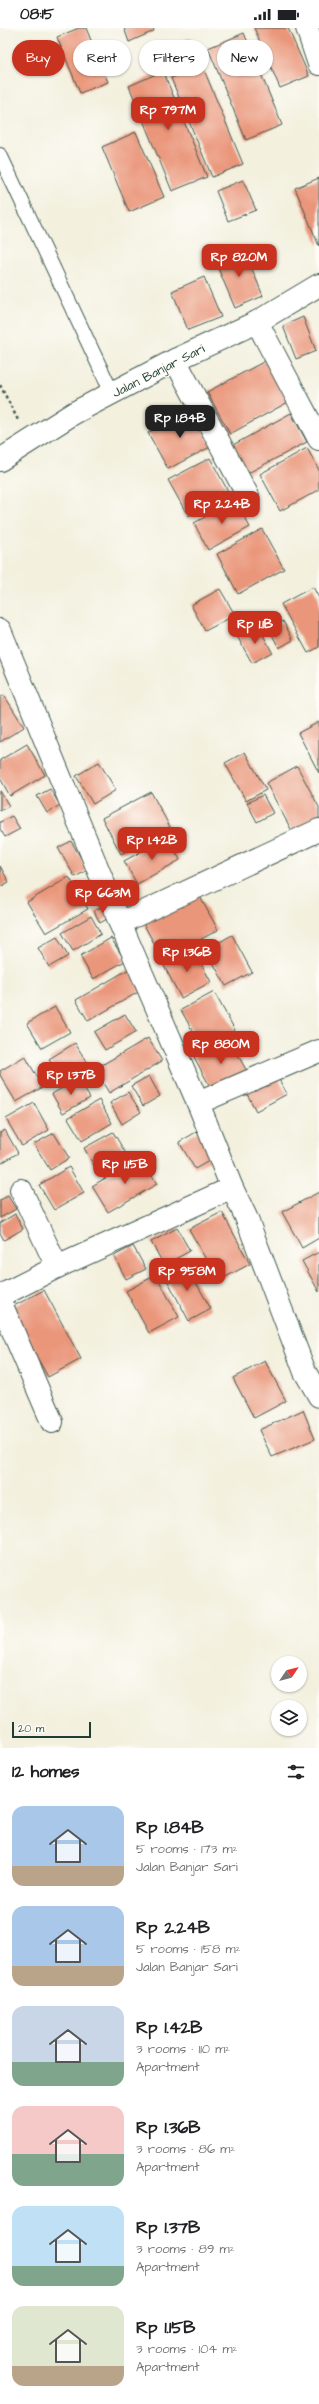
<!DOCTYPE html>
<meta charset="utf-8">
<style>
body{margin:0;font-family:"Architects Daughter",sans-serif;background:#f2f2f2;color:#202124;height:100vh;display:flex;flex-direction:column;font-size:15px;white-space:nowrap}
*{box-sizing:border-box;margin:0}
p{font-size:13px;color:#757577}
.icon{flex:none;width:22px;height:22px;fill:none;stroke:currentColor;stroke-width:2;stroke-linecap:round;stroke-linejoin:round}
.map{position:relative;height:1720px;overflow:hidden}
.side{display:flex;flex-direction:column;background:#fff;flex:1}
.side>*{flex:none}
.banner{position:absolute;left:12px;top:12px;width:295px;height:36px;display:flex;gap:8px}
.needle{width:26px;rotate:55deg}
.controls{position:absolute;left:271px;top:1628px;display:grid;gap:8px}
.controls a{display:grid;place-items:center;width:36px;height:36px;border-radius:50%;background:#fff;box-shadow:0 1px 3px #0004;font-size:20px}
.scale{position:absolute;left:12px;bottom:10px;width:79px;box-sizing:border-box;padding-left:4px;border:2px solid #1f3d34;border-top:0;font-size:11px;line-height:14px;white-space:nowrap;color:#1f3d34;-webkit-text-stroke:3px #fdfcf7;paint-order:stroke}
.price{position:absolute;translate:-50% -34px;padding:0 9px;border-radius:8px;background:#c8321e;color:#fff;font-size:13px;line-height:26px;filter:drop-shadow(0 1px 2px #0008)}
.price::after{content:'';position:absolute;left:50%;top:24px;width:12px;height:9px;margin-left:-6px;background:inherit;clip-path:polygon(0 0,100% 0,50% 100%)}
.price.on{background:#222;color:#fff}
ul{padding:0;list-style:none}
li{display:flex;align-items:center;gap:12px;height:100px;padding:0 12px}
li span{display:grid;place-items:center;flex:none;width:112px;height:80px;border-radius:12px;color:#555}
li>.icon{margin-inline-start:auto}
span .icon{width:48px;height:48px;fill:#fffc;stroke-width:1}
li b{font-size:17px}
h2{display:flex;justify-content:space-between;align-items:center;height:48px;padding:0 12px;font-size:17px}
.pill{padding:0 14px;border-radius:18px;background:#fff;box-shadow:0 1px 3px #0004;font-size:14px;line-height:36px}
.pill.on{background:#c8321e;color:#fff}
.status{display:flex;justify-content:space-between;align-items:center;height:28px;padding:0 20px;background:#fff;direction:ltr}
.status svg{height:11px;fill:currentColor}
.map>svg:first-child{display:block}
.building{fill:#ea967a}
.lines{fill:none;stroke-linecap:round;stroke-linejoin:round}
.service-casing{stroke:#3f584e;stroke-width:16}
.minor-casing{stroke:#3f584e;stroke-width:24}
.tertiary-casing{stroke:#3f584e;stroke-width:24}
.path{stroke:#3f584e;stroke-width:2.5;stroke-dasharray:3 3;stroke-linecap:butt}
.service{stroke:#fff;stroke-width:14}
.minor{stroke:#fff;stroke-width:22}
.tertiary{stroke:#fff;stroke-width:22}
.labels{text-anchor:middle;stroke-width:3;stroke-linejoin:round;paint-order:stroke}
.street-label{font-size:13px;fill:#1f3d34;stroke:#fdfcf7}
</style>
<div class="status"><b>08:15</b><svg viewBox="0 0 49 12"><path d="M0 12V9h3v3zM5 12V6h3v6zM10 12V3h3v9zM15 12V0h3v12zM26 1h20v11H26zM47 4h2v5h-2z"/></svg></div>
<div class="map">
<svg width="319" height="1720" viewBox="0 0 319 1720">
<rect width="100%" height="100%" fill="#fdfcf7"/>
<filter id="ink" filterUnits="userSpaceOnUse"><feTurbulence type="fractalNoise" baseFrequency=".025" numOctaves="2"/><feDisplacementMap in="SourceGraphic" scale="8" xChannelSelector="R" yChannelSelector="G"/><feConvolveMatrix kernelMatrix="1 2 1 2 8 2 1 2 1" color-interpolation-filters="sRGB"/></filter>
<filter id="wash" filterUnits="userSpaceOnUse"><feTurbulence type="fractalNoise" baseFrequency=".012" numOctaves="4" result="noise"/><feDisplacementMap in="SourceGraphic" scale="16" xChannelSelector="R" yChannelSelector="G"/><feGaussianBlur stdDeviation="0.9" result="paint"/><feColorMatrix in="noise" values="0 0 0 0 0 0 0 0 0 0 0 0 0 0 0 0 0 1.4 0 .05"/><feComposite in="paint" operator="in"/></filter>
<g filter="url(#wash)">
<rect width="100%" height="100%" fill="#f3f0de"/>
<g id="blocks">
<!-- building -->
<g class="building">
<path d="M79 0H86L108 54 80 65 57 9Z"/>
<path d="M124 0H153L154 3 129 14Z"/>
<path d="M254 0H288L309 48 280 60Z"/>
<path d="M244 5 282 97 246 112 208 20Z"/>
<path d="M190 10 198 29 172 40 164 20Z"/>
<path d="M202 37 243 136 212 149 171 50Z"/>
<path d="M163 43 207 149 172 163 129 58Z"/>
<path d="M136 104 164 169 129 184 102 119Z"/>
<path d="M319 150V218L295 160Z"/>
<path d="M243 152 256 182 228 193 216 163Z"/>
<path d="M244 221 263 268 235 280 215 233Z"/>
<path d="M204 249 221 289 188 302 172 263Z"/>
<path d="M303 289 316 323 296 331 283 298Z"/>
<path d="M267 332 290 373 230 406 207 364Z"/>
<path d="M192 381 212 418 168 441 148 405Z"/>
<path d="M291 385 307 414 248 445 233 417Z"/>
<path d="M307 420 319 442V462L280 483 260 446Z"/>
<path d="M210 430 229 465 188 488 168 452Z"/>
<path d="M235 473 250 499 208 522 194 495Z"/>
<path d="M262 501 284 541 238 566 217 526Z"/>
<path d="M313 559 319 570V619L308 625 281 576Z"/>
<path d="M220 561 235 587 205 603 191 577Z"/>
<path d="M283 593 293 612 279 620 269 601Z"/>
<path d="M259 599 272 624 252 635 238 610Z"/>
<path d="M4 667 24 699 0 714V670Z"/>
<path d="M319 694V745L298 705Z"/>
<path d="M27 716 45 747 10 768 0 750V732Z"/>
<path d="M245 724 266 762 246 773 225 735Z"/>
<path d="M99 734 116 762 93 776 76 748Z"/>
<path d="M297 738 319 779V791L293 805 266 755Z"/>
<path d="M50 761 60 777 47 785 37 768Z"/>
<path d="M0 763 9 778 0 783Z"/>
<path d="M151 764 170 799 121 826 102 790Z"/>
<path d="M263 767 273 785 257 794 247 775Z"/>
<path d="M12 788 20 801 5 809 0 801V794Z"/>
<path d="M168 809 180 832 137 856 124 833Z"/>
<path d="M71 813 88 842 75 849 58 820Z"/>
<path d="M0 838 9 854 0 859Z"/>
<path d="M69 849 88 881 46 905 27 874Z"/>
<path d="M198 865 218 902 163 932 143 895Z"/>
<path d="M105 877 112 888 100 895 94 883Z"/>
<path d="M91 888 101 906 73 923 62 905Z"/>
<path d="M232 907 252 944 226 958 206 922Z"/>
<path d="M57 909 68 928 49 939 38 920Z"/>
<path d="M111 910 125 933 93 951 80 928Z"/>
<path d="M193 920 211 954 181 970 163 936Z"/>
<path d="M129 941 142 962 88 993 76 972Z"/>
<path d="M214 964 235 1002 202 1020 181 982Z"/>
<path d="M55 979 70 1004 42 1020 27 995Z"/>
<path d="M125 986 136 1004 105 1022 94 1004Z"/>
<path d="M148 1010 162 1033 109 1065 95 1041Z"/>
<path d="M228 1010 248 1045 213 1064 194 1029Z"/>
<path d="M75 1015 89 1038 62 1054 49 1031Z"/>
<path d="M25 1028 43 1059 16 1074 0 1047V1043Z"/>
<path d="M276 1046 287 1066 256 1083 245 1062Z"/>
<path d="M149 1048 160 1068 143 1078 131 1058Z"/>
<path d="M78 1051 90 1070 63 1085 52 1066Z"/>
<path d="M128 1064 141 1084 122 1096 110 1075Z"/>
<path d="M99 1072 112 1095 82 1113 68 1090Z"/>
<path d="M34 1075 49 1102 22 1118 6 1091Z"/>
<path d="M5 1102 18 1125 0 1136V1105Z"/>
<path d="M198 1103 214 1130 195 1141 179 1114Z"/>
<path d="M113 1104 128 1129 99 1146 84 1120Z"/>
<path d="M54 1105 69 1130 50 1142 34 1116Z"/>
<path d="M141 1129 157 1156 108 1184 92 1158Z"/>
<path d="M69 1139 84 1165 54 1182 39 1157Z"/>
<path d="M319 1164V1210L302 1220 282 1184Z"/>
<path d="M8 1168 16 1181 0 1190V1172Z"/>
<path d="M222 1184 250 1236 218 1253 189 1201Z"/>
<path d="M15 1186 23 1201 4 1212 0 1205V1195Z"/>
<path d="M177 1200 190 1223 164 1237 151 1214Z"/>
<path d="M133 1218 146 1241 126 1251 114 1228Z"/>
<path d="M319 1224V1264L302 1233Z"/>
<path d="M185 1235 211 1281 189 1293 164 1246Z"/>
<path d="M156 1247 179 1289 149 1305 126 1263Z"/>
<path d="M44 1262 81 1331 48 1349 10 1280Z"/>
<path d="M265 1333 286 1373 254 1390 233 1350Z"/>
<path d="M303 1382 315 1411 272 1429 259 1402Z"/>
</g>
</g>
</g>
<g filter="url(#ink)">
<use href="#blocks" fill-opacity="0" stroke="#3f584e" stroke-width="1"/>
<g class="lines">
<!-- service casing -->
<g class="service-casing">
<path id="service" d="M0 127 112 365"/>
</g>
<!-- minor casing -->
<g class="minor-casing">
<g id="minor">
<path d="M307 0 319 36"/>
<path d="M257 294 319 411"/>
<path d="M175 332 248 468"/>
<path d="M0 602 120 895 198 1075 232 1160 246 1189 305 1344 319 1368"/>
<path d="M120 895 319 802"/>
<path d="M198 1075 319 1023"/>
<path d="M21 1162 57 1239 232 1160"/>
<path d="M0 1268 57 1239"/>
<path d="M0 1273 52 1394"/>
</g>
</g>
<!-- tertiary casing -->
<g class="tertiary-casing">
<path id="tertiary" d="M0 432 74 385 175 332 257 294 319 257"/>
</g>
<!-- path -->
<path class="path" d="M0 357 18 392"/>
<!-- service -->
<use href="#service" class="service"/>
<!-- minor -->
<use href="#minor" class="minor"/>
<!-- tertiary -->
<use href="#tertiary" class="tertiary"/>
</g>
</g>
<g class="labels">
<!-- street labels -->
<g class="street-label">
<text transform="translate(158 342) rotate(-27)" y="5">Jalan Banjar Sari</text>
</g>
</g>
</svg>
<div class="controls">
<a><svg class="needle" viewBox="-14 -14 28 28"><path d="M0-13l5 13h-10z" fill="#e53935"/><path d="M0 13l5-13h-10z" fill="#757577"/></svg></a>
<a><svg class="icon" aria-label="layers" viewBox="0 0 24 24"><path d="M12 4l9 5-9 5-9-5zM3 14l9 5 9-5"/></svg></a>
</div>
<div class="scale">20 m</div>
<b class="price" style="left:168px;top:103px">Rp 797M</b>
<b class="price" style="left:239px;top:250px">Rp 820M</b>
<b class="price on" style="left:180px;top:411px">Rp 1.84B</b>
<b class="price" style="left:222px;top:497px">Rp 2.24B</b>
<b class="price" style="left:255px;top:617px">Rp 1.1B</b>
<b class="price" style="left:152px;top:833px">Rp 1.42B</b>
<b class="price" style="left:103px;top:886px">Rp 663M</b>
<b class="price" style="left:187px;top:945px">Rp 1.36B</b>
<b class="price" style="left:221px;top:1037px">Rp 880M</b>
<b class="price" style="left:71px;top:1068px">Rp 1.37B</b>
<b class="price" style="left:125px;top:1157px">Rp 1.15B</b>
<b class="price" style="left:187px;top:1264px">Rp 958M</b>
<div class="banner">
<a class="pill on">Buy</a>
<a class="pill">Rent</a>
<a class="pill">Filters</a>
<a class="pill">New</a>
</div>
</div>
<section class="side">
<h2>12 homes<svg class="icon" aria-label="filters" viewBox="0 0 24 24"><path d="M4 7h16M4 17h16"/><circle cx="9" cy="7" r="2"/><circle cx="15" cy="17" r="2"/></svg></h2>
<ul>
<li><span style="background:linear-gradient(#a9c7e8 75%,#b9a48a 0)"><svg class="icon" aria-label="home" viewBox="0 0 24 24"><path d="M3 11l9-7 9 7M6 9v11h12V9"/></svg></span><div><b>Rp 1.84B</b><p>5 rooms · 173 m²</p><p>Jalan Banjar Sari</p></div></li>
<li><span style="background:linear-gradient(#a9c7e8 75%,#b9a48a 0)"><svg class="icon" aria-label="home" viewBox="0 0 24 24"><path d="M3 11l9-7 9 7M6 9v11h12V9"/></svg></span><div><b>Rp 2.24B</b><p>5 rooms · 158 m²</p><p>Jalan Banjar Sari</p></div></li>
<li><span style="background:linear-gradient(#c9d6e8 70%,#7fa58c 0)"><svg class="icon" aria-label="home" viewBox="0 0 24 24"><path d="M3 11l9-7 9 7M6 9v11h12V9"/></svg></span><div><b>Rp 1.42B</b><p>3 rooms · 110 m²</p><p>Apartment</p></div></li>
<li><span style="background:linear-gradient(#f6c9c9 60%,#7fa58c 0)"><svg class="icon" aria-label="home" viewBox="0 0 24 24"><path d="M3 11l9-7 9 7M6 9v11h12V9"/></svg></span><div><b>Rp 1.36B</b><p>3 rooms · 86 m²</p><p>Apartment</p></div></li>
<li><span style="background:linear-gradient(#bfe0f5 75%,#7fa58c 0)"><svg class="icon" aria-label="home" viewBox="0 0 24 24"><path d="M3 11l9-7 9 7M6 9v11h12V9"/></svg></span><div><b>Rp 1.37B</b><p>3 rooms · 89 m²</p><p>Apartment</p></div></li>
<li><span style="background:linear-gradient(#dfe7d0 75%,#b9a48a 0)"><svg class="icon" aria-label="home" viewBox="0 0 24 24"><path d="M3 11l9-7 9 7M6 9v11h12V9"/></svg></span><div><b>Rp 1.15B</b><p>3 rooms · 104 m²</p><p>Apartment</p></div></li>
</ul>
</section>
